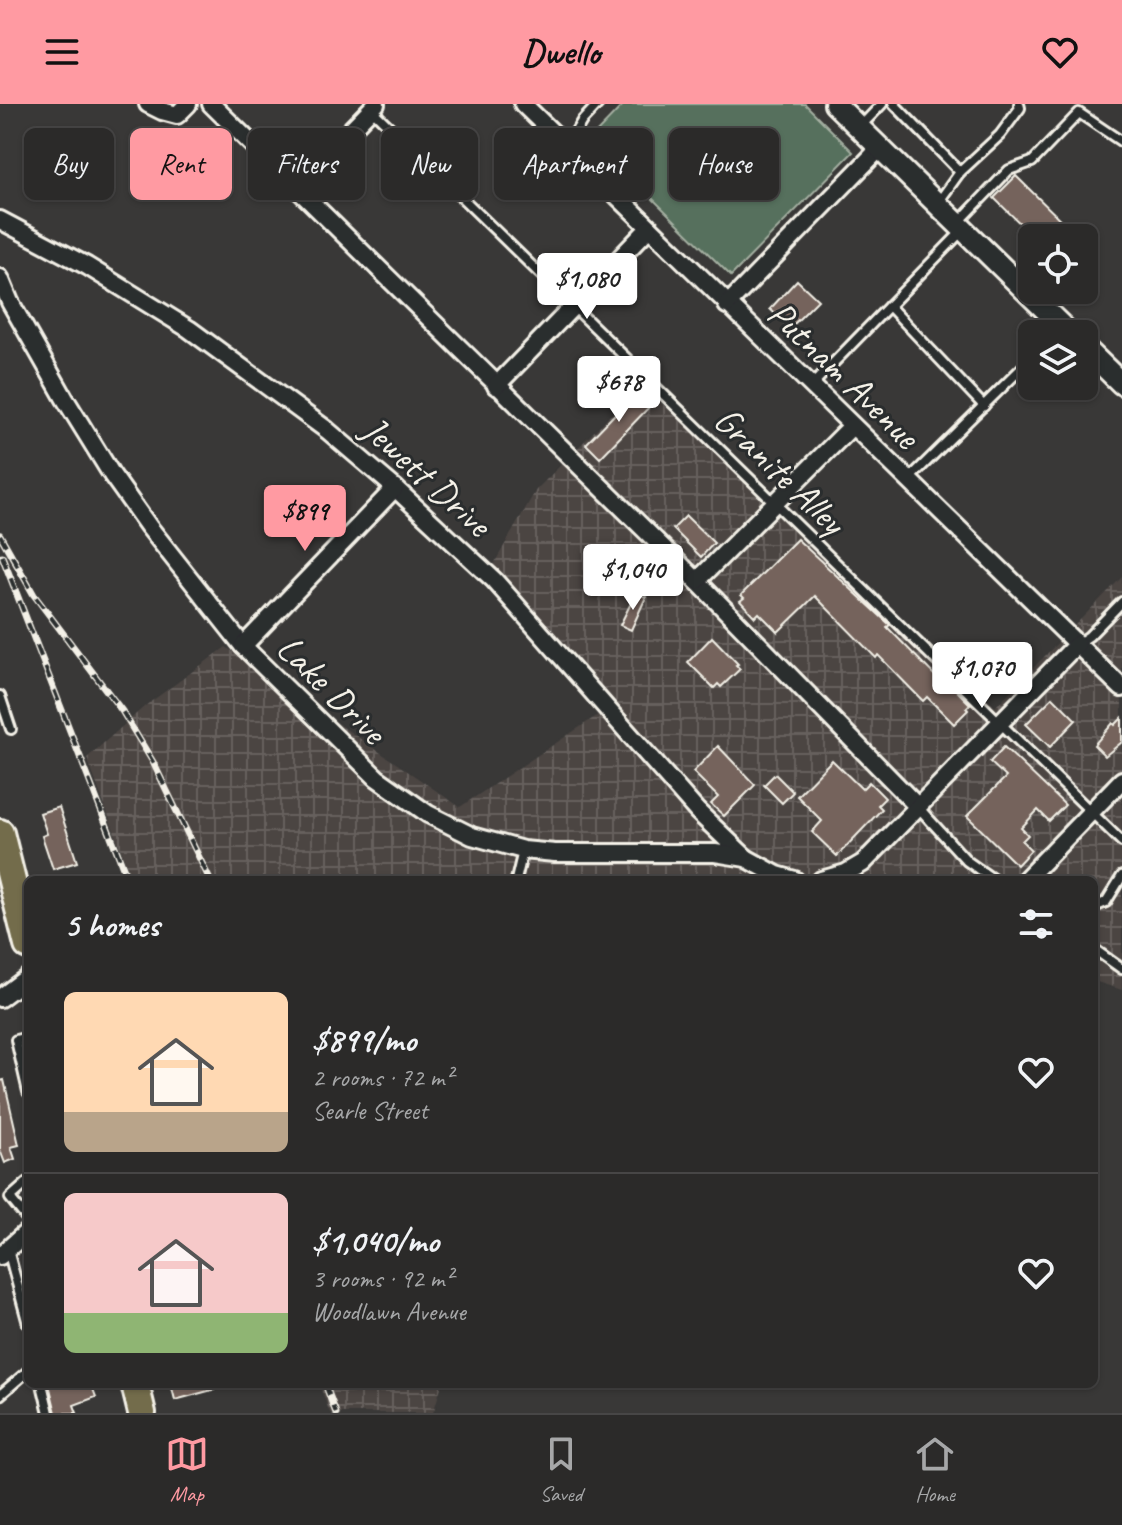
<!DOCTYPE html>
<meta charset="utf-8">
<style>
body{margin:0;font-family:Caveat,sans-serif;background:#373635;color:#f1f3f6;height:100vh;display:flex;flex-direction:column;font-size:30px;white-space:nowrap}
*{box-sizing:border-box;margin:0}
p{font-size:26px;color:#a6a7a8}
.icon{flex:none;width:44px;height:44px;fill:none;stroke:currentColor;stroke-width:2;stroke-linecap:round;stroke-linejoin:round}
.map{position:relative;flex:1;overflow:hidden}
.side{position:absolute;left:24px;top:772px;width:1074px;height:512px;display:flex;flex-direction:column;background:#2b2a29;border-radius:12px;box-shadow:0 2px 6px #0004,0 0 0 2px #474646}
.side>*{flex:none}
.banner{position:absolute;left:24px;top:24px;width:1074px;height:72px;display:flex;gap:16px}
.controls{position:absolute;left:1018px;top:120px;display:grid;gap:16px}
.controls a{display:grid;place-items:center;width:80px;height:80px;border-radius:12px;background:#2b2a29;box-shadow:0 2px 6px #0004,0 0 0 2px #474646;font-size:40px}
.price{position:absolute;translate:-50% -68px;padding:0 18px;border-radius:8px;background:#fff;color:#222;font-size:26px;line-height:52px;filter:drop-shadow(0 2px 4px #0008)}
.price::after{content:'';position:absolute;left:50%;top:48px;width:24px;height:18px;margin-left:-12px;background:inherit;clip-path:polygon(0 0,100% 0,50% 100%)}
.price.on{background:#ff9aa2;color:#111}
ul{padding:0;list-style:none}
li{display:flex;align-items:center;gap:24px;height:200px;padding:0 40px}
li+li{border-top:2px solid #474646}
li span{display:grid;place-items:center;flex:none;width:224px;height:160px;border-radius:12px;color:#555}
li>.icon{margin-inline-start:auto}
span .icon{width:96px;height:96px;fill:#fffc;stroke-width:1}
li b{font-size:34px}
h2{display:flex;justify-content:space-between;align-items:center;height:96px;padding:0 40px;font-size:34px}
.chip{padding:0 28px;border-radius:12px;background:#2b2a29;box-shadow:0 2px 6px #0004,0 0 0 2px #474646;font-size:28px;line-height:72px}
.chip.on{background:#ff9aa2;color:#111}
header{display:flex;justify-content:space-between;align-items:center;height:104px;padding:0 40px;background:#ff9aa2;color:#111;font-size:36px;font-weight:700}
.menu{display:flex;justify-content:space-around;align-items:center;height:112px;border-top:2px solid #474646;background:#2b2a29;font-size:22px;color:#a6a7a8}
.menu a{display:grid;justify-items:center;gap:4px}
.menu .on{color:#ff9aa2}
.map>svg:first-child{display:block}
.industrial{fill:url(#industrial-grid)}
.green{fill:#566f5d;stroke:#a5b0a2;stroke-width:2}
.building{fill:#74635b;stroke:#f4f1e8;stroke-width:2}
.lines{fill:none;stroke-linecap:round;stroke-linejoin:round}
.service-casing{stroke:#f4f1e8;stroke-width:14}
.minor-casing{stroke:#f4f1e8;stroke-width:22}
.tertiary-casing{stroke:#f4f1e8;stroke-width:26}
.primary-casing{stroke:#f4f1e8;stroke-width:32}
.service{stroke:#2a2d2e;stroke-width:8}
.minor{stroke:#2a2d2e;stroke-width:16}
.tertiary{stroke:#2a2d2e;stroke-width:20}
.primary{stroke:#736c4b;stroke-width:26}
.rail-casing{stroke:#f4f1e8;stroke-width:7}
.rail{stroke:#2a2d2e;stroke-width:4;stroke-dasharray:12;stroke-linecap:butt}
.labels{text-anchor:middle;stroke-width:6;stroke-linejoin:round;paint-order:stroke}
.street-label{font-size:38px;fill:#f4f1e8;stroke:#2a2d2e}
</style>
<header><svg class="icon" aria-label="menu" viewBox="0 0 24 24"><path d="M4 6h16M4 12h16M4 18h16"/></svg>Dwello<svg class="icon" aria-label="heart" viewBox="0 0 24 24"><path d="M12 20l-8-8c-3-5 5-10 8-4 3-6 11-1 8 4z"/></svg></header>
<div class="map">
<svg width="1122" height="1309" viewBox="0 0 1122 1309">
<defs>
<pattern id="industrial-grid" width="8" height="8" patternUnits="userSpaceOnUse" patternTransform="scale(2)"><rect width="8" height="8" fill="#4b4542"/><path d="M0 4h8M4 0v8" fill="none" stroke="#66605d"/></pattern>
</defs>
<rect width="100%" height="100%" fill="#393837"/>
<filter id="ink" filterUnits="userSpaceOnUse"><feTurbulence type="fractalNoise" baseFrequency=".0125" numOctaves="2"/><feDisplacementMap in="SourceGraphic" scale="16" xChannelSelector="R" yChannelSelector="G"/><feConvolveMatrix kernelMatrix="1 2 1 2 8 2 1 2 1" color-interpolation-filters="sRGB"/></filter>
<g filter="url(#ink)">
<!-- industrial -->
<g class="industrial">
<path d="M641 280 768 398 785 404 995 603 1122 473V886L1094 877V776H132L87 654 145 602 226 543 460 703 613 601 491 465 536 386Z"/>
<path d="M319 1280H442L433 1309H330Z"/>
</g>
<!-- green -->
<path class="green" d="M624 0H805L853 48 731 172 591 34Z"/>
<!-- building -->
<g class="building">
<path d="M1016 72 1079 134H1035L994 94Z"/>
<path d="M797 176 818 196 790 224 770 205Z"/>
<path d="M638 286 652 300 600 354 586 340Z"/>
<path d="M686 412 714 439 701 453 673 425Z"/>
<path d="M797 435 890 521 887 523 941 578 945 575 970 600 966 604 968 606 954 620 927 593 923 597 878 551 876 554 815 492 778 528 759 509 755 513 740 497 744 494 741 491Z"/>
<path d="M636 489 646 493 631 526 620 521Z"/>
<path d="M712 533 738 560 736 561 740 565 721 583 718 580 714 584 688 558Z"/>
<path d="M1053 593 1076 616 1050 643 1026 620Z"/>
<path d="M1122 614V638L1105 652 1094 641 1113 619 1115 621Z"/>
<path d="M718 642 755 681 724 712 711 700 718 693 693 668Z"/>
<path d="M1004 643 1065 701 1049 717 1038 706 1021 724 1028 731 1022 737 1031 746 1017 761 967 712 1006 673 990 658Z"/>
<path d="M832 656 862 685 869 678 885 694 878 701 882 705 837 752 812 728 822 717 797 692Z"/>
<path d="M775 670 793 688 782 699 764 681Z"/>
<path d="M59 703 77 758 53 765 42 732 47 730 40 709Z"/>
<path d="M4 976 19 1041 11 1043 15 1055 5 1059 0 1046V977Z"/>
<path d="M49 1280H91L96 1293 74 1301 77 1309H56Z"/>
<path d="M171 1280H222L223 1283 175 1296Z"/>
</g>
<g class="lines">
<!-- service casing -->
<g class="service-casing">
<g id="service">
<path d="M894 0 960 68 937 100"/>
<path d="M369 3 1122 738"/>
<path d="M860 23 882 0"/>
<path d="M567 42 582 17 598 0"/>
<path d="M960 68 1000 31 1020 4 1019 0"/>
<path d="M958 119 1009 66 1032 58 1079 9 1122 38"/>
<path d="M889 202 984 302"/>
<path d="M811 282 963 126"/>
<path d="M908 376 1032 254"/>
<path d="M1077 540 1089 532 1122 498"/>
<path d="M0 592 11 625"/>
<path d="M918 703 967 757 994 776"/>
<path d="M516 776 523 747"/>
<path d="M1094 803 1106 798 1122 772"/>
<path d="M1094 845 1122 865"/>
<path d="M28 933 16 936 28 988"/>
<path d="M28 1078 10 1094 28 1116"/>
<path d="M8 1146 28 1220"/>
<path d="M42 1280 49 1309"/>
<path d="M0 1291 28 1267"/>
</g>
</g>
<!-- minor casing -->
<g class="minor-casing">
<g id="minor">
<path d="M148 0 162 7 177 11 188 0"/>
<path d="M211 0 697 477 918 703"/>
<path d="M523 0 1122 584"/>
<path d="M296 82 376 0"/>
<path d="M0 116 87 162 189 225 327 326 395 384 494 476 697 707 746 754"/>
<path d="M0 174 10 198 65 295 112 371 149 423 243 542 377 674 428 710 472 732 523 746 555 749H715L746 754 777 771 795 776"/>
<path d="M727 201 880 44"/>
<path d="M496 282 649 124"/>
<path d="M697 477 852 322"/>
<path d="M243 542 395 384"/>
<path d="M821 776 846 769 863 759 1077 540"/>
<path d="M1025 776 1122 676"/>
<path d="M0 894 28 873"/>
<path d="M0 1152 28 1127"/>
</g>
</g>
<!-- tertiary casing -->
<g class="tertiary-casing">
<g id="tertiary">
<path d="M835 0 1070 230"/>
<path d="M1084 243 1122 280"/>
</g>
</g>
<!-- primary casing -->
<g class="primary-casing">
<g id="primary">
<path d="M0 729 28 841"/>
<path d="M135 1280 142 1309"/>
</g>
</g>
<!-- service -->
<use href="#service" class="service"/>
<!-- minor -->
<use href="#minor" class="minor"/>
<!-- tertiary -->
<use href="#tertiary" class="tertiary"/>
<!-- primary -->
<use href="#primary" class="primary"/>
<!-- rail casing -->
<g class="rail-casing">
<g id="rail">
<path d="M0 431 34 491 122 607 153 658 210 776"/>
<path d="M2 452 128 776"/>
<path d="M325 1280 336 1309"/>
</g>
</g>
<!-- rail -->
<use href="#rail" class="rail"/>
</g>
</g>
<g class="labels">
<!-- street labels -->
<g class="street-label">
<text transform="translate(844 270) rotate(44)" y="13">Putnam Avenue</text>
<text transform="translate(780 366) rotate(44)" y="13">Granite Alley</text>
<text transform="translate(427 372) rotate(42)" y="13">Jewett Drive</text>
<text transform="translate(332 585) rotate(45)" y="13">Lake Drive</text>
</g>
</g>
</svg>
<div class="controls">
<a><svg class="icon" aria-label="locate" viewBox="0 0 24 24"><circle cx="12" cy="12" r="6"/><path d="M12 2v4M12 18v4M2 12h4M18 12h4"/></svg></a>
<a><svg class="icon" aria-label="layers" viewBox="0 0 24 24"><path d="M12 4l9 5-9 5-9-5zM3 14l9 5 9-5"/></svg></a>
</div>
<b class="price" style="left:587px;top:217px">$1,080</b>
<b class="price" style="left:619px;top:320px">$678</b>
<b class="price on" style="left:305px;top:449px">$899</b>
<b class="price" style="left:633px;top:508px">$1,040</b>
<b class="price" style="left:982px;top:606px">$1,070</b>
<div class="banner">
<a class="chip">Buy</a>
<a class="chip on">Rent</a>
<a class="chip">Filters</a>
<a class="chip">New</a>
<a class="chip">Apartment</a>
<a class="chip">House</a>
</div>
<section class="side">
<h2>5 homes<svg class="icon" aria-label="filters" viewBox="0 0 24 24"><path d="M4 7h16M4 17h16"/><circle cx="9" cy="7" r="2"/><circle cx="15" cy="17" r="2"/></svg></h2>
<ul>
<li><span style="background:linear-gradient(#ffd9b3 75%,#b9a48a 0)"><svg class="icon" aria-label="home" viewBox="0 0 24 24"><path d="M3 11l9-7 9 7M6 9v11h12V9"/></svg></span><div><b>$899/mo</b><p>2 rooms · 72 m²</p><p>Searle Street</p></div><svg class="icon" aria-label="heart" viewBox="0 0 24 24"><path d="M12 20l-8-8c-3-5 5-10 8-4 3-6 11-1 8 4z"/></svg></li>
<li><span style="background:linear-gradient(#f6c9c9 75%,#8fb573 0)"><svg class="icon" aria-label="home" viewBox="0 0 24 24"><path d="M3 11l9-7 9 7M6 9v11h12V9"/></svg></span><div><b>$1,040/mo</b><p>3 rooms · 92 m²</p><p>Woodlawn Avenue</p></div><svg class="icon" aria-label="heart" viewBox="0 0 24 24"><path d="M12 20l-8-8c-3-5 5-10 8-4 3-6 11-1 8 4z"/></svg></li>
</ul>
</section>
</div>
<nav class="menu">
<a class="on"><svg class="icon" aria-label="map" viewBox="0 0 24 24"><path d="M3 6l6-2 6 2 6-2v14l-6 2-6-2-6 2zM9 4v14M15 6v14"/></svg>Map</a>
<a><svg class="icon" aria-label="saved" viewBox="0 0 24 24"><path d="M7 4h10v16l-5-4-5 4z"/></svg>Saved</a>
<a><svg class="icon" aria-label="home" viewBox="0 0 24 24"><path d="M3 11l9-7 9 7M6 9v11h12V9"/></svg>Home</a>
</nav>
